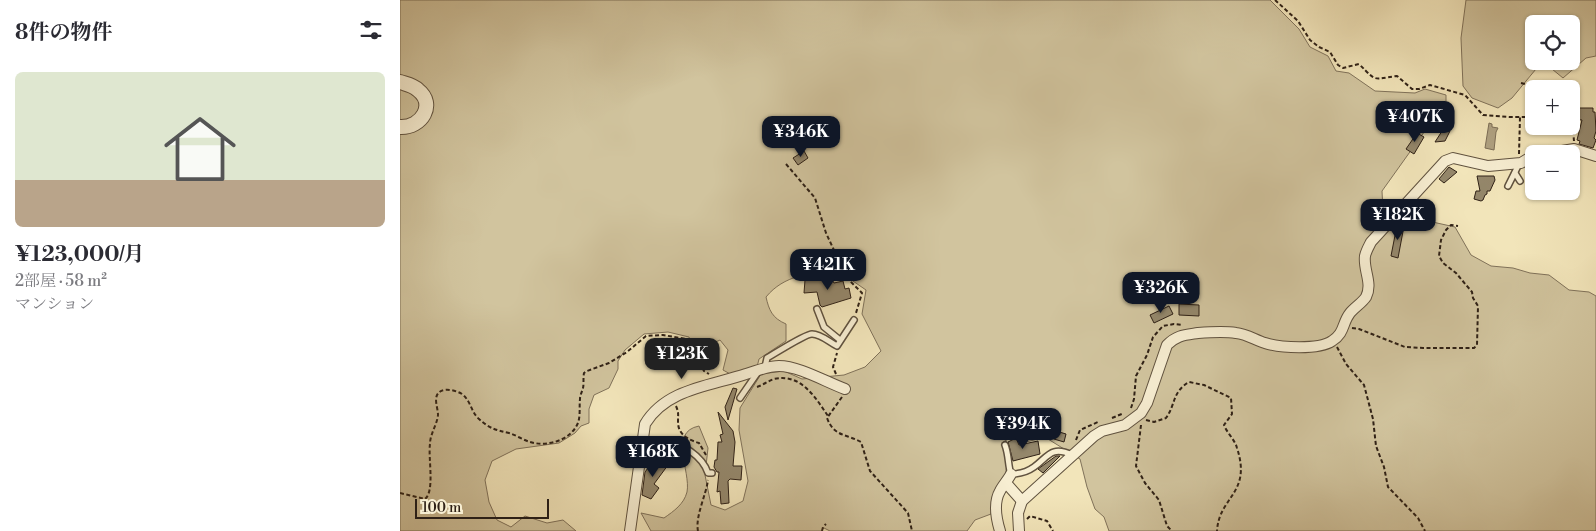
<!DOCTYPE html>
<html lang="ja">
<meta charset="utf-8">
<style>
body{margin:0;font-family:"Libre Bodoni","Noto Serif JP",serif;background:#f7f7f7;color:#2b2b33;height:100vh;display:flex;flex-direction:column;font-size:19px;white-space:nowrap}
*{box-sizing:border-box;margin:0}
p{font-size:16px;color:#7c7c81}
.icon{flex:none;width:28px;height:28px;fill:none;stroke:currentColor;stroke-width:2;stroke-linecap:round;stroke-linejoin:round}
.map{position:relative;flex:1;overflow:hidden}
.panel{display:flex;flex-direction:column;background:#fff;width:400px}
.panel>*{flex:none}
.controls{position:absolute;left:1125px;top:15px;display:grid;gap:10px}
.controls a{display:grid;place-items:center;width:55px;height:55px;border-radius:8px;background:#fff;box-shadow:0 1px 4px #0004;font-size:25px}
.scale{position:absolute;left:15px;bottom:12px;width:134px;box-sizing:border-box;padding-left:5px;border:2px solid #2f2116;border-top:0;font-size:14px;line-height:18px;white-space:nowrap;color:#2f2116;-webkit-text-stroke:4px #f7eed2;paint-order:stroke}
.price{position:absolute;translate:-50% -42px;padding:0 11px;border-radius:10px;background:#111827;color:#fff;font-size:16px;line-height:32px;filter:drop-shadow(0 1px 2px #0008)}
.price::after{content:'';position:absolute;left:50%;top:30px;width:15px;height:11px;margin-left:-8px;background:inherit;clip-path:polygon(0 0,100% 0,50% 100%)}
.price.on{background:#222;color:#fff}
ul{padding:0;list-style:none}
li{display:grid;align-content:center;gap:10px;height:265px;padding:0 15px}
li span{display:grid;place-items:center;height:155px;border-radius:8px;color:#555}
li>.icon{margin-inline-start:auto}
span .icon{width:90px;height:90px;fill:#fffc;stroke-width:1}
li b{font-size:21px}
h2{display:flex;justify-content:space-between;align-items:center;height:60px;padding:0 15px;font-size:21px}
main{display:flex;flex:1;min-height:0}
.map>svg:first-child{display:block}
.green{fill:#d1c49e;stroke:#80725a;fill-rule:evenodd}
.water{fill:#b0a282;stroke:#7c6e57}
.building{fill:#94876b;stroke:#2f2116}
.lines{fill:none;stroke-linecap:round;stroke-linejoin:round}
.service-casing{stroke:#60523f;stroke-width:8}
.minor-casing{stroke:#60523f;stroke-width:12}
.tertiary-casing{stroke:#60523f;stroke-width:16}
.path{stroke:#2f2116;stroke-width:2;stroke-dasharray:4 2.5;stroke-linecap:butt}
.service{stroke:#f7eed2;stroke-width:5}
.minor{stroke:#f7eed2;stroke-width:10}
.tertiary{stroke:#f7eed2;stroke-width:14}
</style>
<main>
<section class="panel">
<h2>8件の物件<svg class="icon" aria-label="filters" viewBox="0 0 24 24"><path d="M4 7h16M4 17h16"/><circle cx="9" cy="7" r="2"/><circle cx="15" cy="17" r="2"/></svg></h2>
<ul>
<li><span style="background:linear-gradient(#dfe7d0 70%,#b9a48a 0)"><svg class="icon" aria-label="home" viewBox="0 0 24 24"><path d="M3 11l9-7 9 7M6 9v11h12V9"/></svg></span><div><b>¥123,000/月</b><p>2部屋 · 58 m²</p><p>マンション</p></div></li>
</ul>
</section>
<div class="map">
<svg width="1196" height="531" viewBox="0 0 1196 531">
<rect width="100%" height="100%" fill="#f2e5ba"/>
<filter id="stains"><feTurbulence type="fractalNoise" baseFrequency=".004" numOctaves="4"/><feColorMatrix values="0 0 0 0 .2 0 0 0 0 .09 0 0 0 0 .02 0 0 0 .5 -.17"/></filter>
<radialGradient id="worn" r=".72"><stop offset=".6" stop-color="#630" stop-opacity="0"/><stop offset="1" stop-color="#630" stop-opacity=".3"/></radialGradient>
<!-- green -->
<g class="green">
<path d="M0 0H870L899 29 910 47 928 56 936 71 949 73 975 91 1015 93 1025 89 1046 95V105L1037 114 982 191 983 211 1055 227 1071 255 1091 266 1113 268 1130 273 1149 275 1169 290 1189 292 1196 296V531H709L704 517 695 509 687 487 680 459 648 439H638L622 443 616 435 603 442 607 464 605 479 594 492 591 514 575 520 567 531H430L424 528 421 531H251L241 513 264 518C274 511 284 504 287 492 291 471 268 432 299 426L308 448 305 475 311 505 325 510 343 501 348 481 339 430 340 408 361 374 384 371 402 379 444 375 465 367 481 351 462 314 466 290 437 270C410 273 384 275 366 297 369 310 372 318 386 324V341L359 359 357 367 332 375 323 370 328 350 320 340 294 352 289 337 268 332 244 334 225 350 218 361V369L209 388 194 395 189 409V423L181 426 175 433 159 443 116 449 92 461 85 480 89 502 97 520 111 527 125 516 147 523 163 520 176 531H0Z"/>
<path d="M1066 0H1196V56L1186 58 1163 78 1152 69H1136L1112 98 1098 108 1072 98 1063 86 1061 38ZM1134 24H1171V61H1134Z"/>
</g>
<!-- water -->
<path class="water" d="M1089 123 1092 124V127L1098 128 1096 132 1094 150 1085 148Z"/>
<!-- building -->
<g class="building">
<path d="M1171 108H1193V112H1195L1196 131 1194 138 1196 140 1193 148 1179 144 1180 141 1177 140 1182 120 1171 119Z"/>
<path d="M1044 128 1050 131 1045 141 1035 142Z"/>
<path d="M1017 133 1024 137 1014 154 1006 149Z"/>
<path d="M404 151 408 158 398 165 393 158Z"/>
<path d="M1049 167 1057 172 1044 183 1039 179Z"/>
<path d="M1077 176H1094L1095 180 1090 191H1087V194L1085 195 1083 200 1081 201 1074 199 1076 191H1080Z"/>
<path d="M997 225 1004 226 998 258 991 256Z"/>
<path d="M430 276 434 283 443 281 445 289 449 288 451 298 422 307 420 305 417 292 404 293 405 280H415Z"/>
<path d="M779 304 799 305V316L779 315Z"/>
<path d="M769 306 773 314 754 323 750 315Z"/>
<path d="M333 388 337 389 328 420 325 407Z"/>
<path d="M318 412 333 431 335 442 333 466H342L341 480 330 479 328 481 329 503 321 504 320 491 317 492 319 472H317L314 467 315 460H317L318 442H322L320 435 323 434Z"/>
<path d="M656 431 666 434 664 442 654 439Z"/>
<path d="M616 438 619 445 638 441 640 454 613 461 608 442Z"/>
<path d="M656 456H660L643 473 638 469Z"/>
<path d="M256 457 268 465 254 484 259 488 251 499 242 495 245 472Z"/>
</g>
<g class="lines">
<!-- service casing -->
<g class="service-casing">
<g id="service">
<path d="M1115 173 1120 181"/>
<path d="M1108 186 1119 164"/>
<path d="M417 309 424 327 440 340"/>
<path d="M365 367 367 358C376 353 405 334 412 334 421 334 429 342 437 346L454 320"/>
<path d="M340 398 358 372"/>
<path d="M605 445C609 455 608 467 611 474 620 474 627 472 634 467 648 457 651 445 672 455"/>
<path d="M240 460C248 456 256 449 264 446 281 439 303 458 308 473H312"/>
</g>
</g>
<!-- minor casing -->
<g class="minor-casing">
<g id="minor">
<path d="M1144 154 1174 149 1196 156"/>
<path d="M606 483 622 501"/>
<path d="M230 531 245 424C266 389 310 386 346 374 357 371 367 366 379 366 399 366 426 382 445 389"/>
<path d="M600 531C596 518 593 503 600 491 603 485 608 480 611 474"/>
<path d="M619 531 618 513 622 501 694 436 702 431 725 425 741 413 747 403 767 345C777 335 785 335 798 333 811 332 824 331 836 333 847 334 855 340 865 343 880 348 919 350 932 341 945 333 942 323 950 313 955 307 962 303 966 297 973 283 963 270 965 256 966 251 969 246 971 242L1045 161 1053 158 1088 166 1121 163 1134 155"/>
</g>
</g>
<!-- tertiary casing -->
<g class="tertiary-casing">
<path id="tertiary" d="M0 82C6 84 13 85 18 90 36 104 22 128 0 127"/>
</g>
<!-- path -->
<g class="path">
<path d="M875 0 898 21 910 40 919 47 930 52 938 65 943 68 959 64C978 83 972 79 997 76L1012 89H1019L1030 85 1065 95 1083 115 1110 117H1134"/>
<path d="M1121 83 1136 87 1139 89"/>
<path d="M1169 126 1173 130 1174 141"/>
<path d="M1119 154 1120 117"/>
<path d="M386 164 415 198 426 233 447 278 462 293 456 313"/>
<path d="M952 328 959 329 1005 347 1023 348H1074L1077 345 1078 306 1073 298 1072 292 1056 273 1043 263 1039 256 1041 240 1046 230 1051 225 1058 226"/>
<path d="M937 347 946 364 964 385 973 419 976 446 984 467 988 487 1018 518 1025 531"/>
<path d="M436 374 433 367 437 353"/>
<path d="M357 387C363 385 368 381 374 379 401 373 415 397 428 416"/>
<path d="M442 397 427 418C434 437 447 434 461 442L470 471 508 513 512 531"/>
<path d="M276 406C279 413 278 415 278 422 278 435 289 440 299 443L306 455"/>
<path d="M731 408 734 399 736 376 747 355 753 337 763 326 774 324 783 325"/>
<path d="M712 418 724 413"/>
<path d="M746 420 754 422 766 418C776 404 772 392 789 382L804 385 831 398 832 414 824 425C827 433 835 440 837 448 852 494 819 496 817 531"/>
<path d="M741 425 736 466 745 483 759 500 767 526 772 531"/>
<path d="M676 440 680 430 698 422"/>
<path d="M0 493 25 499C35 491 28 458 30 444 30 434 37 425 38 415 38 407 32 396 41 391 47 388 57 391 62 394 71 401 71 412 79 419 90 429 96 430 109 433 116 435 123 440 130 442 146 447 169 441 177 425 181 417 179 408 180 399 180 395 182 392 183 388 184 384 183 378 184 373L187 371 209 363 227 352 246 336 263 335 286 339 304 371 309 374"/>
<path d="M627 519 630 516 647 521 653 531"/>
<path d="M298 531C295 517 306 495 308 480"/>
<path d="M422 531 423 527 426 524"/>
</g>
<!-- service -->
<use href="#service" class="service"/>
<!-- minor -->
<use href="#minor" class="minor"/>
<!-- tertiary -->
<use href="#tertiary" class="tertiary"/>
</g>
<rect width="100%" height="100%" filter="url(#stains)"/>
<rect width="100%" height="100%" fill="url(#worn)"/>
</svg>
<div class="controls">
<a><svg class="icon" aria-label="locate" viewBox="0 0 24 24"><circle cx="12" cy="12" r="6"/><path d="M12 2v4M12 18v4M2 12h4M18 12h4"/></svg></a>
<a>+</a>
<a>−</a>
</div>
<div class="scale">100 m</div>
<b class="price" style="left:1015px;top:143px">¥407K</b>
<b class="price" style="left:401px;top:158px">¥346K</b>
<b class="price" style="left:998px;top:241px">¥182K</b>
<b class="price" style="left:428px;top:291px">¥421K</b>
<b class="price" style="left:761px;top:314px">¥326K</b>
<b class="price on" style="left:282px;top:380px">¥123K</b>
<b class="price" style="left:623px;top:450px">¥394K</b>
<b class="price" style="left:253px;top:478px">¥168K</b>
</div>
</main>
